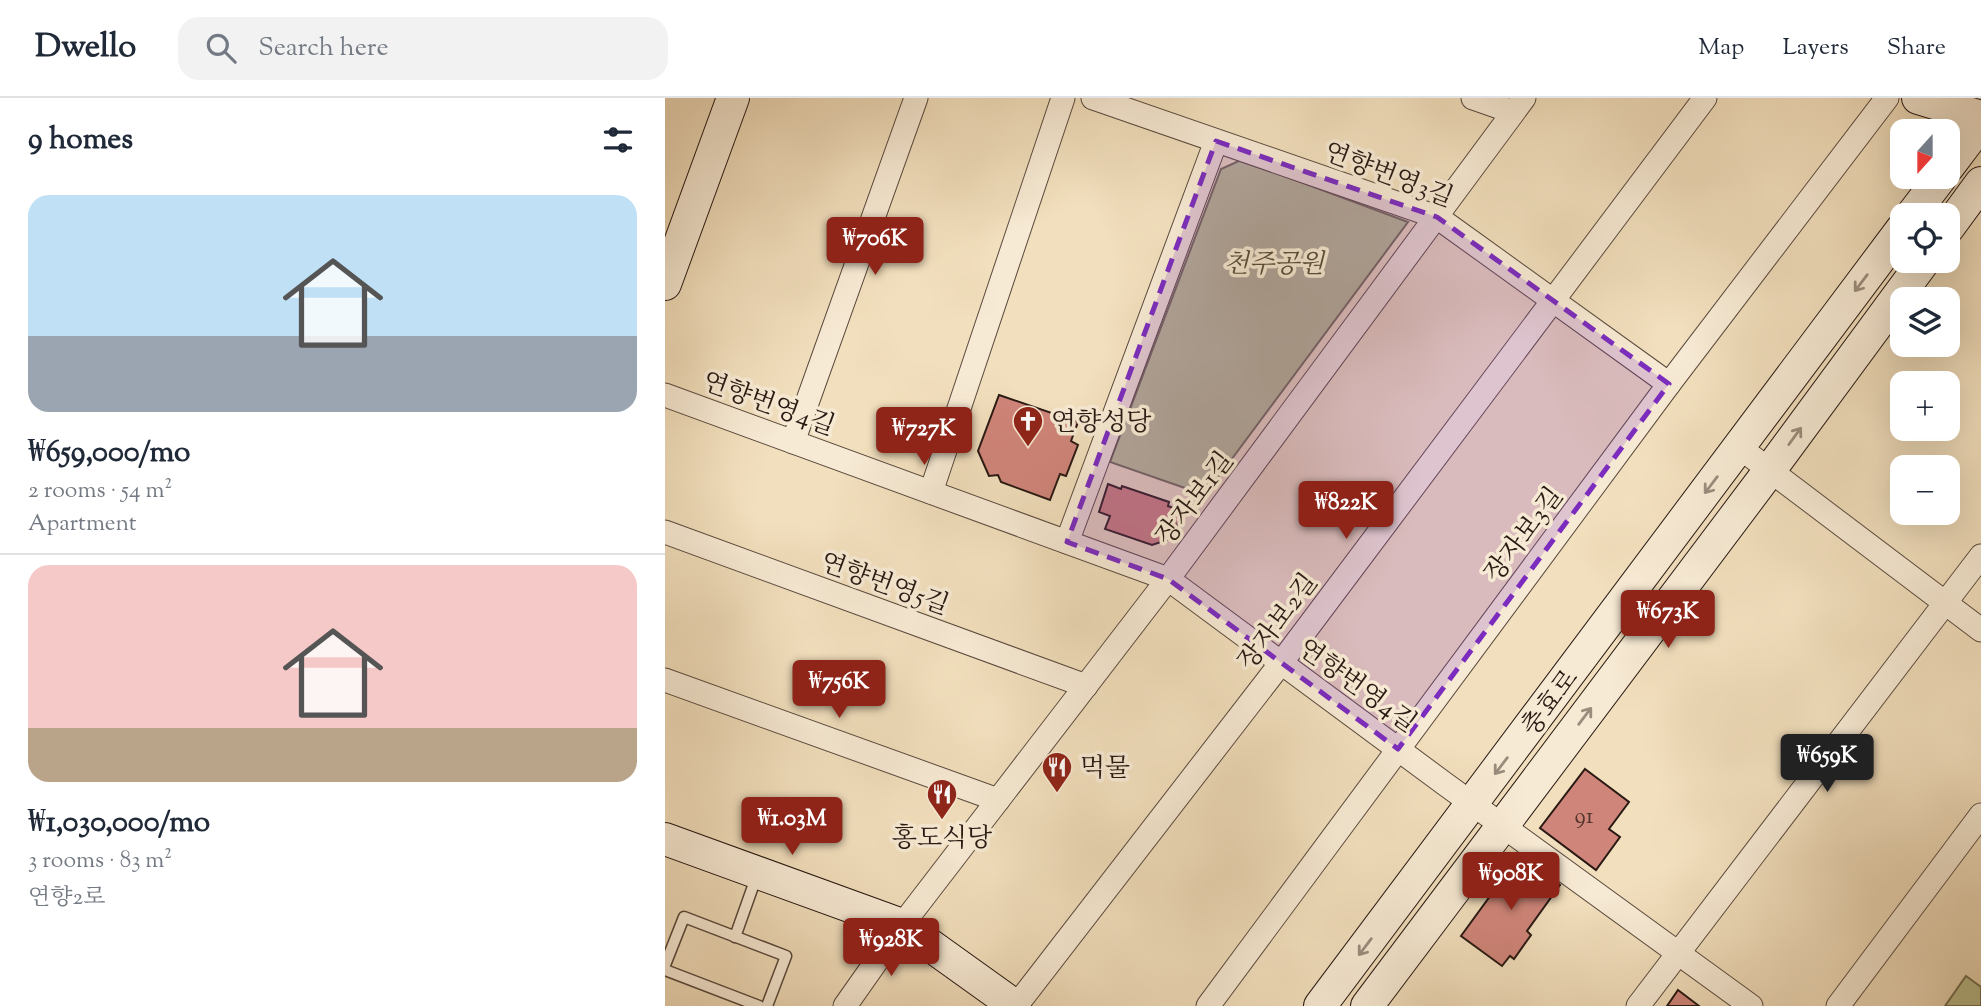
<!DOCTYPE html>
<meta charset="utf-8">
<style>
body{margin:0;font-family:"Sorts Mill Goudy","Noto Serif KR",serif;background:#f2f2f3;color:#1f2937;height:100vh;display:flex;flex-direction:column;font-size:26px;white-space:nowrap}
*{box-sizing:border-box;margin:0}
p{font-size:23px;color:#747a83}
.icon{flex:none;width:38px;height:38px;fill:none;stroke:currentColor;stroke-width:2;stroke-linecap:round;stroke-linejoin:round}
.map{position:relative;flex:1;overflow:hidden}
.sheet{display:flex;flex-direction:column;background:#fff;width:665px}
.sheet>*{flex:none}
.needle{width:46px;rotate:201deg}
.tools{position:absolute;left:1225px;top:21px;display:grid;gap:14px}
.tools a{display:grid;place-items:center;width:70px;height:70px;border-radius:14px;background:#fff;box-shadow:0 7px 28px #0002;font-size:35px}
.price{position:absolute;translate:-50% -60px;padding:0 16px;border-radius:7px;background:#8f2418;color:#fff;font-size:23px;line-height:46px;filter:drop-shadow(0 2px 4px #0008)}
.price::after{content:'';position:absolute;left:50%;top:42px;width:21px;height:16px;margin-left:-10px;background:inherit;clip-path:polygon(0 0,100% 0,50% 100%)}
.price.current{background:#222;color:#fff}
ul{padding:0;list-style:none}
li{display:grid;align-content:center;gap:14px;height:371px;padding:0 28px}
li+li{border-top:2px solid #e0e1e3}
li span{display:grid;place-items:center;height:217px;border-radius:21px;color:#555}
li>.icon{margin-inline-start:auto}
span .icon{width:126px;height:126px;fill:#fffc;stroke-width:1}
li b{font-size:30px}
h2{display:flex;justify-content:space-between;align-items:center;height:84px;padding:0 28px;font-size:30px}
header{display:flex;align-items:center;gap:42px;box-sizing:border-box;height:98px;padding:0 35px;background:#fff;border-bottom:2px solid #e0e1e3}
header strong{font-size:33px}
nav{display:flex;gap:38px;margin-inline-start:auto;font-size:24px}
.search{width:490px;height:63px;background:#f2f2f3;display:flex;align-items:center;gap:18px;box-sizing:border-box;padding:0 24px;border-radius:21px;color:#747a83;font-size:26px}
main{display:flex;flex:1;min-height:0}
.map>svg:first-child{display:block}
.green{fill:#bcc190;stroke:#726d52;stroke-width:2}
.building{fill:#d0857a;stroke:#281913;stroke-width:2}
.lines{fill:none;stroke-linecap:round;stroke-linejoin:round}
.lane-casing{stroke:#5a4a3e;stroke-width:13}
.street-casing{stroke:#5a4a3e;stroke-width:25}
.secondary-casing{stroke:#281913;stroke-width:34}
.lane{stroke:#f7ead4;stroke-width:10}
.street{stroke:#f7ead4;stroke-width:23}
.secondary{stroke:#f7ead4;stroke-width:32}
.oneway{stroke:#9a8c7d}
.marked{fill:#7b2cbf;fill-opacity:0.2;stroke:#7b2cbf;stroke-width:5;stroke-dasharray:14 9;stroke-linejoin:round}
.labels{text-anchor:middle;stroke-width:7;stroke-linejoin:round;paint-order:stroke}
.number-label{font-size:23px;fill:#52342d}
.street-label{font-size:26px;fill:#281913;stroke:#f7ead4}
.park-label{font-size:26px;font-style:italic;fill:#544b38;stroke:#f7ead4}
.poi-label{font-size:26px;fill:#281913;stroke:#f7ead4;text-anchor:start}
</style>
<header>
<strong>Dwello</strong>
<div class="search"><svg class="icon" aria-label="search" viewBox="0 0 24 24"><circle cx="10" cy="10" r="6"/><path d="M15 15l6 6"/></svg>Search here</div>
<nav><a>Map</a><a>Layers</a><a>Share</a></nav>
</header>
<main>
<section class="sheet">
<h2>9 homes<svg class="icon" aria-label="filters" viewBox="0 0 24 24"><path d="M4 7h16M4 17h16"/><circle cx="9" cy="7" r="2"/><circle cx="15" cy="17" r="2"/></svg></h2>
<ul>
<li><span style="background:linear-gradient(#bfe0f5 65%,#9aa5b1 0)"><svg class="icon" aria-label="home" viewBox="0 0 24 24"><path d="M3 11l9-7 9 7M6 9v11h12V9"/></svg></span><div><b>₩659,000/mo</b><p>2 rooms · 54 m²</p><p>Apartment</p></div></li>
<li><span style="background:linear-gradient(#f6c9c9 75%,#b9a48a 0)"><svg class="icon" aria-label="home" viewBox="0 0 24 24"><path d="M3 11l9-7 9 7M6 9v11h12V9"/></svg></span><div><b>₩1,030,000/mo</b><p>3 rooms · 83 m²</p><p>연향2로</p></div></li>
</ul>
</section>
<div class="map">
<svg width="1316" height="908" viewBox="0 0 1316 908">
<rect width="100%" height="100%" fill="#f2dfbd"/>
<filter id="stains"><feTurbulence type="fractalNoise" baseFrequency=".00286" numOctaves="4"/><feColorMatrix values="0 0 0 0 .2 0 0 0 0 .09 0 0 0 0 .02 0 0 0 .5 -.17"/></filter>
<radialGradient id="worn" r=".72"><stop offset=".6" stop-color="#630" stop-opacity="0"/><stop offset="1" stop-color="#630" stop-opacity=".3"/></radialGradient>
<!-- green -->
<g class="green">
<path d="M576 62 743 124 540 397 445 364 556 71Z"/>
<path d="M1301 878 1316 889V908H1280Z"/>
</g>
<!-- building -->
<g class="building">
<path d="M334 297 413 324 406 343 413 347 401 378 395 376 385 402 336 384 333 377 324 378 313 353Z"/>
<path d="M443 386 456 391 457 388 504 404 503 408 517 413 511 430 507 429 502 442 487 447 440 431 445 418 434 414Z"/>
<path d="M920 671 964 704 944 731 955 739 931 772 875 730Z"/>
<path d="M855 757 895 787 862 833 866 837 849 861 845 858 837 868 796 838Z"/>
<path d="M1013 892 1034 908H1002Z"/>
</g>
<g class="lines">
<!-- lane casing -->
<g class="lane-casing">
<g id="lane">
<path d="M70 839 92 777"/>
<path d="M0 867 19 819 121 858 102 908"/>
<path d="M0 872 94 908"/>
</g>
</g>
<!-- street casing -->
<g class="street-casing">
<g id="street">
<path d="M428 0 772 119 1004 286"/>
<path d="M808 0 848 14"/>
<path d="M0 297 503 481 780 686 1086 908"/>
<path d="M128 344 251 0"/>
<path d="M1074 349 1316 532"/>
<path d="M266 394 398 0"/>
<path d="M0 434 421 588"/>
<path d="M402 444 551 43"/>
<path d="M0 582 333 702"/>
<path d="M180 908 237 827 503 481 859 0"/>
<path d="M351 908 616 565 1040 0"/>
<path d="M543 908 1004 286 1222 0"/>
<path d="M973 908 1316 458"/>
<path d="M1173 908 1316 717"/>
</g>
</g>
<!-- secondary casing -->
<g class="secondary-casing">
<g id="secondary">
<path d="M1253 0 1316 19"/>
<path d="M1283 69 1316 25"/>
<path d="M1247 117 1276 79"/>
<path d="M1283 130 1316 85"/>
<path d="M0 186 68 0"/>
<path d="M0 741 237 827 350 908"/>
<path d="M655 908 1237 131"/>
<path d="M702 908 1105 372 1259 163"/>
</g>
</g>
<!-- lane -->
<use href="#lane" class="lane"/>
<!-- street -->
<use href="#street" class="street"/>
<!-- secondary -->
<use href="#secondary" class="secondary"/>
</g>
<!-- one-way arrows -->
<defs><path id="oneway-shaft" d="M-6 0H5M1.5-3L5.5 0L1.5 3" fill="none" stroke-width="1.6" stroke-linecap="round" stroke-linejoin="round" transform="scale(1.75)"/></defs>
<g class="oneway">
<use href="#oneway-shaft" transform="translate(1196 185) rotate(127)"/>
<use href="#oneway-shaft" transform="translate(1130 338) rotate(-54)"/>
<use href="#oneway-shaft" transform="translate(1046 387) rotate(127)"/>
<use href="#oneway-shaft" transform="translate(920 618) rotate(-53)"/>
<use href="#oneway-shaft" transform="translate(836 668) rotate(127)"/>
<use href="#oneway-shaft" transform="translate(700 849) rotate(127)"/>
</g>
<!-- marked area -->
<path class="marked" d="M551 43 772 119 1004 286 733 651 503 481 402 444Z"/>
<!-- icons -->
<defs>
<g id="church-pin" transform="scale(1.575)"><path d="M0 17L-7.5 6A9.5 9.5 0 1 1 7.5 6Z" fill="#8f2418" stroke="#f7ead4"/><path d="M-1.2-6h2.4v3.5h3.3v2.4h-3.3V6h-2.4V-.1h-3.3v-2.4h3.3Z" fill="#fff"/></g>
<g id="restaurant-pin" transform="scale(1.575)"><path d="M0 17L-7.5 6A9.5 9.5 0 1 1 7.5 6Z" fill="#8f2418" stroke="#f7ead4"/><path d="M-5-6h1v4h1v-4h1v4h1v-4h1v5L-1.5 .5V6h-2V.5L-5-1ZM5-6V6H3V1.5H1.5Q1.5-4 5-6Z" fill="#fff"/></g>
</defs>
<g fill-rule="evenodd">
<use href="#church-pin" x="363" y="323"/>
<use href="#restaurant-pin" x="392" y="669"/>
<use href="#restaurant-pin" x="277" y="696"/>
</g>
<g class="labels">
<!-- number labels -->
<g class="number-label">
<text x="919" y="725">91</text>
</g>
<!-- street labels -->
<g class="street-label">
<text transform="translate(724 76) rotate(21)" y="9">연향번영3길</text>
<text transform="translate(104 305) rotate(20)" y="9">연향번영4길</text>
<text transform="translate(529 400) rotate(-53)" y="9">장자보1길</text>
<text transform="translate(858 436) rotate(-53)" y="9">장자보3길</text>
<text transform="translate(220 485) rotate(20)" y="9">연향번영5길</text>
<text transform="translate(612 523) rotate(-53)" y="9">장자보2길</text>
<text transform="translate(693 587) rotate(36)" y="9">연향번영4길</text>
<text transform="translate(884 604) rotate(-53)" y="9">충효로</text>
</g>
<!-- park labels -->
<g class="park-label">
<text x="609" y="174">천주공원</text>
</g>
<!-- poi labels -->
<g class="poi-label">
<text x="386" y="332">연향성당</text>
<text x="415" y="678">먹물</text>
<text x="277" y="748" text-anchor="middle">홍도식당</text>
</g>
</g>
<rect width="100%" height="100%" filter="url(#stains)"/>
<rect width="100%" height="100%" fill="url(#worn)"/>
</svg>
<div class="tools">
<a><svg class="needle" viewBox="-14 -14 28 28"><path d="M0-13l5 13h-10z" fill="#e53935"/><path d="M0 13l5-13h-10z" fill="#747a83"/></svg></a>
<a><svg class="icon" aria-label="locate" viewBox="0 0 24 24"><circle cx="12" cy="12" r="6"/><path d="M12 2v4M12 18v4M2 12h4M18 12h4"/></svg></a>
<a><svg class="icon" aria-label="layers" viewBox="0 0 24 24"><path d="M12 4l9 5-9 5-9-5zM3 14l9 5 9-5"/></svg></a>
<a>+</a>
<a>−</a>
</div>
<b class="price" style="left:210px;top:179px">₩706K</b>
<b class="price" style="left:259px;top:369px">₩727K</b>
<b class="price" style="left:681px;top:443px">₩822K</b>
<b class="price" style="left:1003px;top:552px">₩673K</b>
<b class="price" style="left:174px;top:622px">₩756K</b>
<b class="price current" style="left:1162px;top:696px">₩659K</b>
<b class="price" style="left:127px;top:759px">₩1.03M</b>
<b class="price" style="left:846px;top:814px">₩908K</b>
<b class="price" style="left:226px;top:880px">₩928K</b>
</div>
</main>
